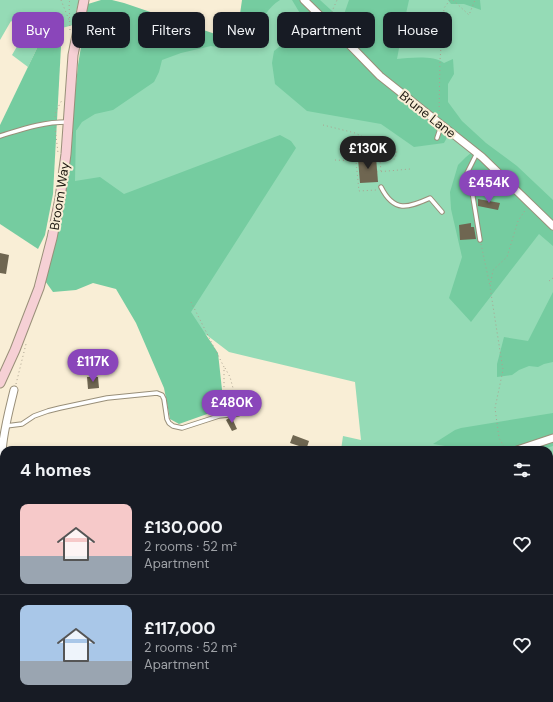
<!DOCTYPE html>
<meta charset="utf-8">
<style>
body{margin:0;font-family:"DM Sans",sans-serif;background:#20242c;color:#f1f3f6;height:100vh;display:flex;flex-direction:column;font-size:15px;white-space:nowrap}
*{box-sizing:border-box;margin:0}
p{font-size:13px;color:#9ea1a6}
.icon{flex:none;width:22px;height:22px;fill:none;stroke:currentColor;stroke-width:2;stroke-linecap:round;stroke-linejoin:round}
.map{position:relative;flex:1;overflow:hidden}
.details{position:absolute;left:0px;top:446px;width:553px;height:256px;display:flex;flex-direction:column;background:#171b24;border-radius:12px 12px 0 0;box-shadow:0 2px 6px #0003}
.details>*{flex:none}
.hud{position:absolute;left:12px;top:12px;width:529px;height:36px;display:flex;gap:8px}
.price{position:absolute;translate:-50% -34px;padding:0 9px;border-radius:14px;background:#8a46ba;color:#fff;font-size:13px;line-height:26px;filter:drop-shadow(0 1px 2px #0008)}
.price::after{content:'';position:absolute;left:50%;top:24px;width:12px;height:9px;margin-left:-6px;background:inherit;clip-path:polygon(0 0,100% 0,50% 100%)}
.price.active{background:#222;color:#fff}
ul{padding:0;list-style:none}
li{display:flex;align-items:center;gap:12px;height:100px;padding:0 20px}
li+li{border-top:1px solid #363941}
li span{display:grid;place-items:center;flex:none;width:112px;height:80px;border-radius:8px;color:#555}
li>.icon{margin-inline-start:auto}
span .icon{width:48px;height:48px;fill:#fffc;stroke-width:1}
li b{font-size:17px}
h2{display:flex;justify-content:space-between;align-items:center;height:48px;padding:0 20px;font-size:17px}
.pill{padding:0 14px;border-radius:8px;background:#171b24;box-shadow:0 2px 6px #0003;font-size:14px;line-height:36px}
.pill.active{background:#8a46ba;color:#fff}
.map>svg:first-child{display:block}
.green{fill:#95dbb6}
.forest{fill:#75cca0}
.water{fill:#64d7e9}
.lines{fill:none;stroke-linecap:round;stroke-linejoin:round}
.stream{stroke:#64d7e9;stroke-width:2}
.building{fill:#6f6651}
.lane-casing{stroke:#998f79;stroke-width:5.5}
.street-casing{stroke:#998f79;stroke-width:9}
.secondary-casing{stroke:#998f79;stroke-width:11}
.path{stroke:#aba290;stroke-width:1;stroke-dasharray:1 3;stroke-linecap:butt}
.lane{stroke:#fff;stroke-width:3.5}
.street{stroke:#fff;stroke-width:7}
.secondary{stroke:#f6d0d5;stroke-width:9}
.labels{text-anchor:middle;stroke-width:4;stroke-linejoin:round;paint-order:stroke}
.street-label{font-size:13px;fill:#1d1911;stroke:#f9eed6}
</style>
<div class="map">
<svg width="553" height="702" viewBox="0 0 553 702">
<rect width="100%" height="100%" fill="#f9eed6"/>
<!-- green -->
<g class="green">
<path d="M0 0H79L73 25 62 28 39 44 28 67 12 55 26 31 11 21 0 40Z"/>
<path d="M107 0 224 41 241 21 253 0H553V702H34L31 698H549V450H341L343 436 361 440 355 382 229 352 77 236 73 144Z"/>
<path d="M4 555V658L0 652V556Z"/>
</g>
<!-- forest -->
<g class="forest">
<path d="M101 0H112L124 3 224 37 239 21 242 0H280C267 8 262 21 253 33 250 36 246 39 243 42L238 40 224 48 211 46 181 53 162 60 159 72 154 82 113 110 95 114 82 122 76 131 75 181 100 177 124 194 280 135 291 141 296 148 191 312 218 353 224 408 179 424 170 419 164 388 136 323 116 289 93 283 76 290 53 292 43 278 71 131 78 65 88 4Z"/>
<path d="M292 0H320L342 20 349 0H409L402 32 397 59C410 58 433 55 444 63L453 59 454 74 448 84V102L462 121 486 143 517 166 553 200V246L539 234 471 322 449 298 462 257 451 209 450 192 458 165 466 157 477 148 450 132 444 143 414 147 381 124 307 111 275 84 272 63 274 51 293 36 304 24 301 15Z"/>
<path d="M448 0H480L481 10 464 4H451Z"/>
<path d="M62 28 53 194 45 235 38 249 0 224V125L39 44Z"/>
<path d="M553 292V362L544 364 538 367 529 366 519 370 512 375 497 377V364L504 337 528 341Z"/>
<path d="M553 413V446L539 450H457V448L433 444 455 430 461 428Z"/>
<path d="M553 472V642L549 630V524L551 521 549 514V473Z"/>
</g>
<!-- water -->
<circle class="water" cx="350" cy="147" r="6"/>
<g class="lines">
<!-- stream -->
<path class="stream" d="M549 571 553 573"/>
</g>
<!-- building -->
<g class="building">
<path d="M376 157 378 182 360 183 358 159Z"/>
<path d="M476 179 498 184 496 191 475 186Z"/>
<path d="M478 199 500 203 498 210 478 206Z"/>
<path d="M471 223V227H474L476 239 460 240 459 225Z"/>
<path d="M0 253 9 255 6 274 0 273Z"/>
<path d="M87 377H98L99 388 88 389Z"/>
<path d="M229 418H232L237 429 232 431 226 420Z"/>
<path d="M293 435 309 441 306 450H297L299 446 290 443Z"/>
</g>
<g class="lines">
<!-- lane casing -->
<g class="lane-casing">
<g id="lane">
<path d="M0 136C23 129 42 122 67 122"/>
<path d="M437 138 441 126"/>
<path d="M477 153 467 173 470 179 480 240"/>
<path d="M381 187C394 213 408 208 430 198L442 212"/>
<path d="M6 426 22 424 34 416 48 411 60 408 107 398 157 393 162 395 164 399 167 419 169 423 173 426 182 428 219 416 238 414"/>
<path d="M192 702V698"/>
</g>
</g>
<!-- street casing -->
<g class="street-casing">
<g id="street">
<path d="M304 0 342 37 380 76 482 157 553 226"/>
<path d="M517 450 553 438"/>
<path d="M0 542C4 513 1 483 2 453 3 432 9 411 14 390"/>
<path d="M0 590 4 589"/>
</g>
</g>
<!-- secondary casing -->
<g class="secondary-casing">
<g id="secondary">
<path d="M0 383 15 350 39 288 52 238 60 198 66 154 73 55 84 0"/>
<path d="M0 654 4 660"/>
<path d="M27 698 29 702"/>
</g>
</g>
<!-- path -->
<g class="path">
<path d="M61 0 69 20"/>
<path d="M453 0 469 15 475 0"/>
<path d="M330 16 337 0"/>
<path d="M70 30 69 2 71 0"/>
<path d="M439 115 440 60 444 8 450 0"/>
<path d="M55 117 56 111 62 100"/>
<path d="M323 125 355 133 380 145 397 150 395 159 380 161 381 171"/>
<path d="M55 127 58 153"/>
<path d="M335 160 356 161"/>
<path d="M358 161H356L359 191 376 190"/>
<path d="M377 172 410 169"/>
<path d="M481 244 490 286"/>
<path d="M549 281 553 278"/>
<path d="M191 302 224 367V392L220 410"/>
<path d="M225 368 230 377 233 388 243 407 242 412"/>
<path d="M16 384 26 344"/>
<path d="M506 450 499 438 495 408 503 370 490 287 493 270 507 257 518 221 526 209"/>
<path d="M0 613 4 619"/>
<path d="M0 667 4 673"/>
<path d="M69 698 72 702"/>
<path d="M204 698V702"/>
<path d="M483 698V702"/>
</g>
<!-- lane -->
<use href="#lane" class="lane"/>
<!-- street -->
<use href="#street" class="street"/>
<!-- secondary -->
<use href="#secondary" class="secondary"/>
</g>
<g class="labels">
<!-- street labels -->
<g class="street-label">
<text transform="translate(428 114) rotate(38)" y="5">Brune Lane</text>
<text transform="translate(59 196) rotate(-81)" y="5">Broom Way</text>
</g>
</g>
</svg>
<b class="price active" style="left:368px;top:170px">£130K</b>
<b class="price" style="left:489px;top:204px">£454K</b>
<b class="price" style="left:93px;top:383px">£117K</b>
<b class="price" style="left:232px;top:424px">£480K</b>
<div class="hud">
<a class="pill active">Buy</a>
<a class="pill">Rent</a>
<a class="pill">Filters</a>
<a class="pill">New</a>
<a class="pill">Apartment</a>
<a class="pill">House</a>
</div>
<section class="details">
<h2>4 homes<svg class="icon" aria-label="filters" viewBox="0 0 24 24"><path d="M4 7h16M4 17h16"/><circle cx="9" cy="7" r="2"/><circle cx="15" cy="17" r="2"/></svg></h2>
<ul>
<li><span style="background:linear-gradient(#f6c9c9 65%,#9aa5b1 0)"><svg class="icon" aria-label="home" viewBox="0 0 24 24"><path d="M3 11l9-7 9 7M6 9v11h12V9"/></svg></span><div><b>£130,000</b><p>2 rooms · 52 m²</p><p>Apartment</p></div><svg class="icon" aria-label="heart" viewBox="0 0 24 24"><path d="M12 20l-8-8c-3-5 5-10 8-4 3-6 11-1 8 4z"/></svg></li>
<li><span style="background:linear-gradient(#a9c7e8 70%,#9aa5b1 0)"><svg class="icon" aria-label="home" viewBox="0 0 24 24"><path d="M3 11l9-7 9 7M6 9v11h12V9"/></svg></span><div><b>£117,000</b><p>2 rooms · 52 m²</p><p>Apartment</p></div><svg class="icon" aria-label="heart" viewBox="0 0 24 24"><path d="M12 20l-8-8c-3-5 5-10 8-4 3-6 11-1 8 4z"/></svg></li>
</ul>
</section>
</div>
